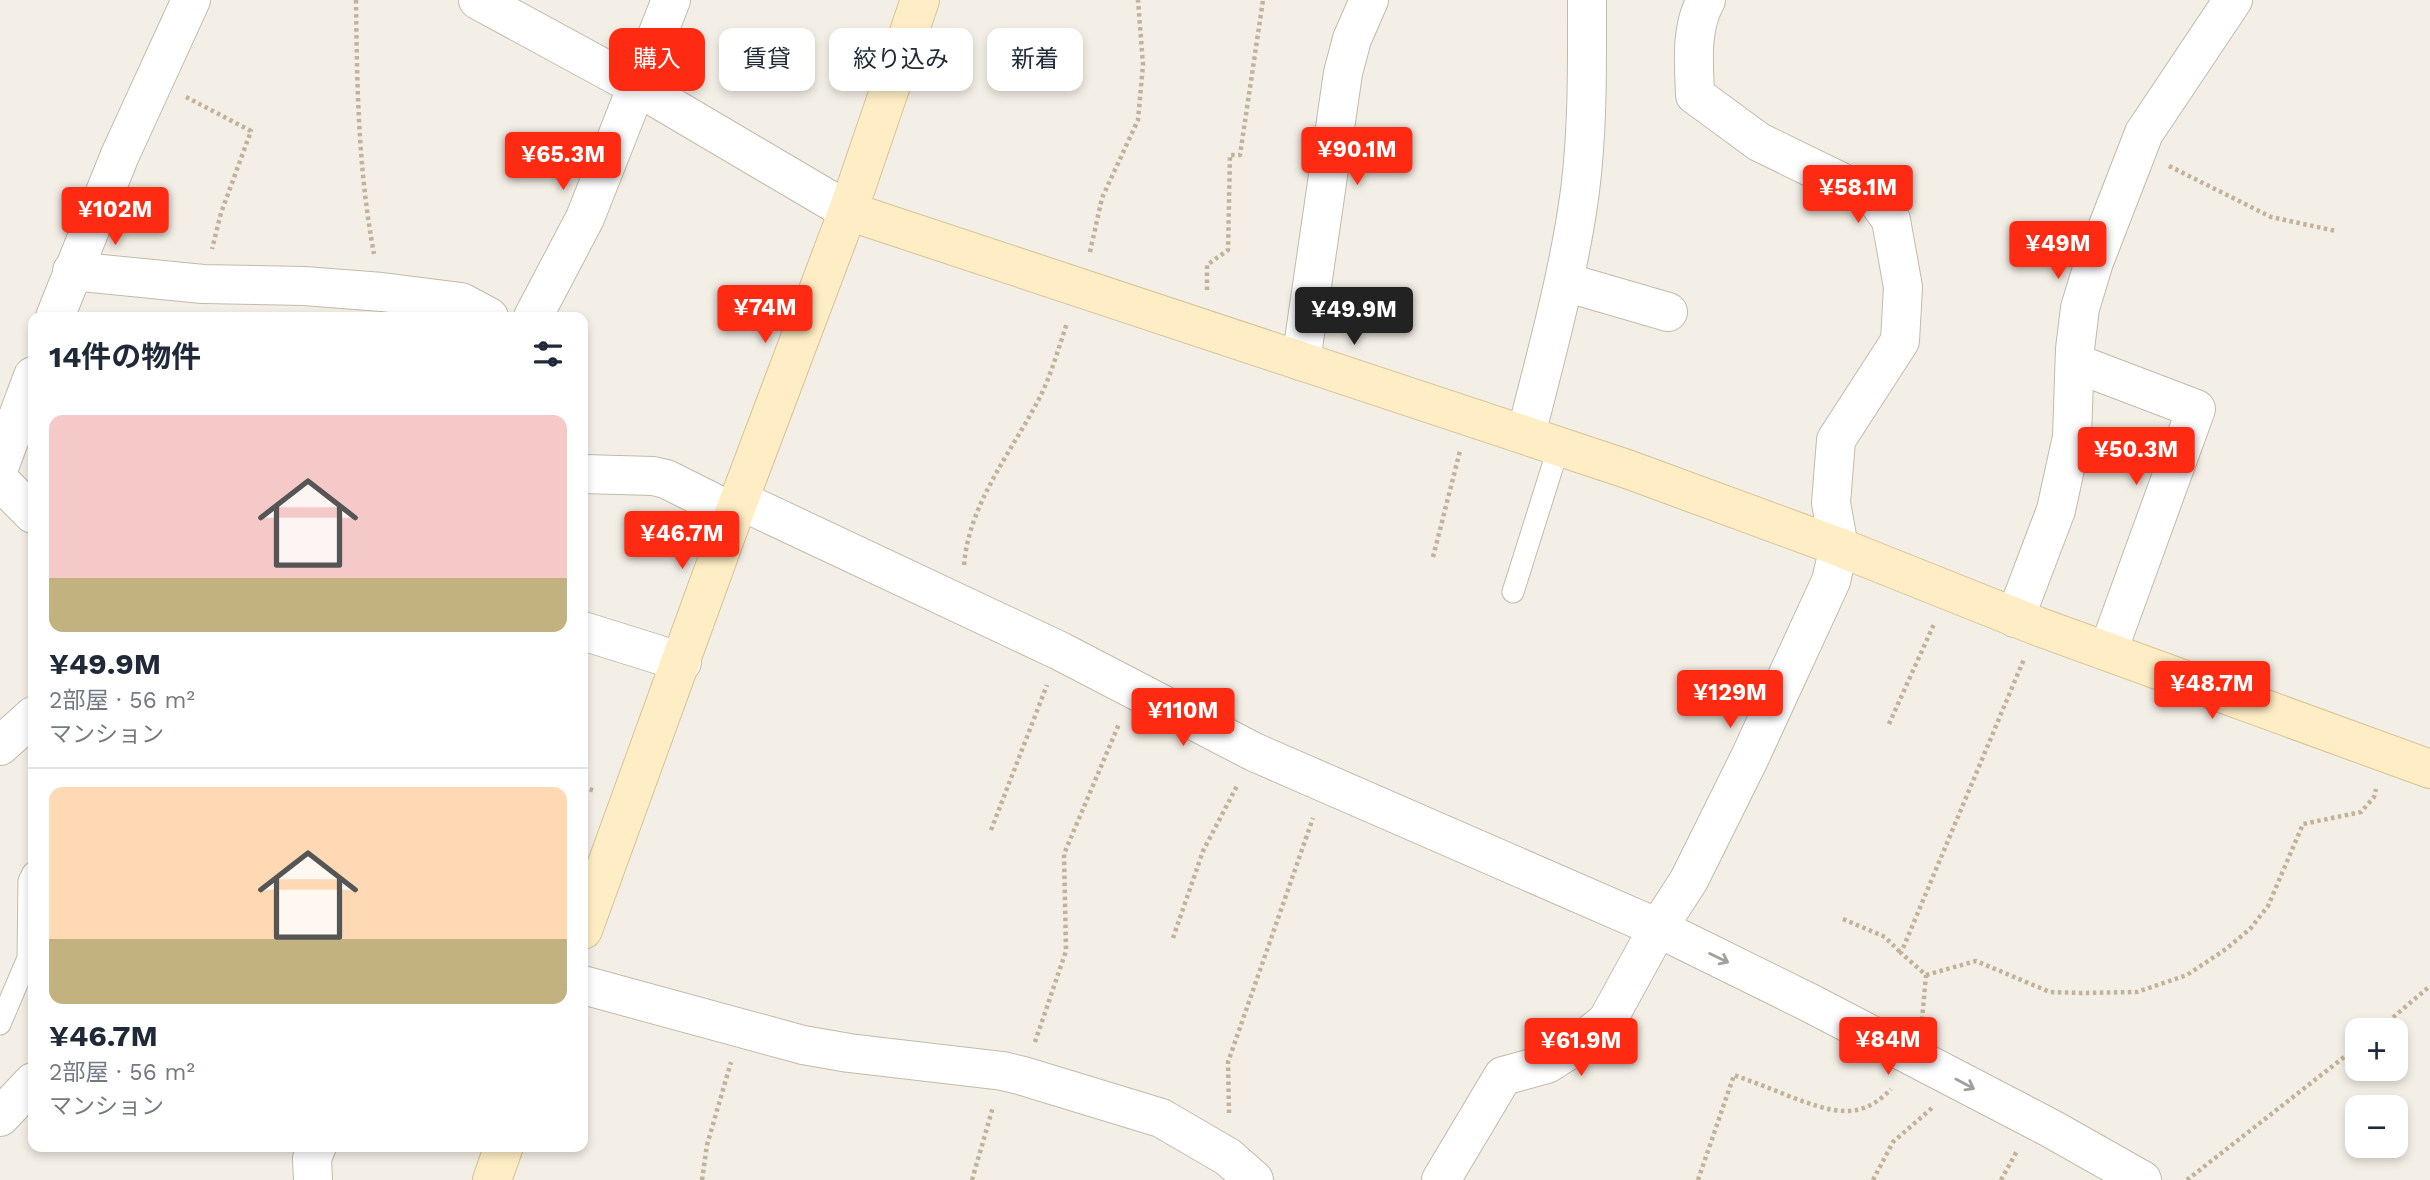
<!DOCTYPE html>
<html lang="ja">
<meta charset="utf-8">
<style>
body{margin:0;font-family:"Work Sans","Noto Sans JP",sans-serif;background:#f6f6f7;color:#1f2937;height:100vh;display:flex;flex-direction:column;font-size:26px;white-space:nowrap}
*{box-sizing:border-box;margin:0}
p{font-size:23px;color:#747a83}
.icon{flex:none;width:38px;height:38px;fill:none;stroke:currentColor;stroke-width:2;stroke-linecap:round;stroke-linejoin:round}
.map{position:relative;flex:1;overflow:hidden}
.panel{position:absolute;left:28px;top:312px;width:560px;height:840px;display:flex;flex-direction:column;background:#fff;border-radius:14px;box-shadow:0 4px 10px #0003}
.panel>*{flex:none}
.banner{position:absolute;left:609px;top:28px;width:665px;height:63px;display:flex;gap:14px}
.fabs{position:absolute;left:2345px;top:1018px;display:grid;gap:14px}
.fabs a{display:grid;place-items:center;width:63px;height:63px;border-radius:14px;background:#fff;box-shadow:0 4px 10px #0003;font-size:35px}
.price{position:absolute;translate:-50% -60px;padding:0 16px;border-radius:7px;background:#ff2a12;color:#fff;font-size:23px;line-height:46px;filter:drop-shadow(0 2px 4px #0008)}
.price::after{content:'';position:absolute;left:50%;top:42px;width:21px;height:16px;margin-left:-10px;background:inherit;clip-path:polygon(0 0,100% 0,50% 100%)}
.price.active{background:#222;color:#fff}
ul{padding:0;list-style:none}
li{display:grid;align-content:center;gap:14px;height:371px;padding:0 21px}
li+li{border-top:2px solid #e0e1e3}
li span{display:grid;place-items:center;height:217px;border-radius:14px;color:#555}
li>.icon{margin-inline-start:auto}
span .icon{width:126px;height:126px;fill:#fffc;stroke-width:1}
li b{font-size:30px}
h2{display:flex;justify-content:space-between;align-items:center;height:84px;padding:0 21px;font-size:30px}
.pill{padding:0 24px;border-radius:14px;background:#fff;box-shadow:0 4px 10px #0003;font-size:24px;line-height:63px}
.pill.active{background:#ff2a12;color:#fff}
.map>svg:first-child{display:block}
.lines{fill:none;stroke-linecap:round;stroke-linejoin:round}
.lane-casing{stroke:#c3b9ab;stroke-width:23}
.street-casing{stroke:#c3b9ab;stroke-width:40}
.secondary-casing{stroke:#d6c294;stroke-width:40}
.path{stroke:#c2b299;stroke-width:4.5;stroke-dasharray:3.5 3.5;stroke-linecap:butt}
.lane{stroke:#fff;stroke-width:21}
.street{stroke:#fff;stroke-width:38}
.secondary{stroke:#ffeec5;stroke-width:38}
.oneway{stroke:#a39f9a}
</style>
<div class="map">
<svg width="2430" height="1180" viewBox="0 0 2430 1180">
<rect width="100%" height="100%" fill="#f4efe6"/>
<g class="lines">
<!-- lane casing -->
<g class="lane-casing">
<g id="lane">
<path d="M1513 592 1559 446"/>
<path d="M0 1024 28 958 29 881 33 873"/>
</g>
</g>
<!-- street casing -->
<g class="street-casing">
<g id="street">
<path d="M478 0 636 86 848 211"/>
<path d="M72 271 203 284 304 286 382 292 461 302 489 317"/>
<path d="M1565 282 1668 312"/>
<path d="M55 317 120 155 191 0"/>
<path d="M533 317 585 218 671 0"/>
<path d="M1301 361 1343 73 1352 39 1369 0"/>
<path d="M2075 363 2196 409 2108 651"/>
<path d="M1526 435C1546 354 1569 274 1580 191 1588 128 1587 64 1587 0"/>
<path d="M0 465 33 376"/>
<path d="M583 474 653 476 666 479 734 513"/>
<path d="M0 481 33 514"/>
<path d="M739 500 1060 651 1254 752 1658 928 1808 1002 2050 1128 2142 1180"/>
<path d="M2015 618 2056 510 2072 437 2075 349 2080 308 2094 262 2144 133 2233 0"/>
<path d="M583 631 682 662"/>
<path d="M0 746 33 716"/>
<path d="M583 985 803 1045 849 1053 1003 1071 1023 1076 1161 1118 1228 1157 1254 1180"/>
<path d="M0 1117 33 1082"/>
<path d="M313 1180 312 1158 317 1146"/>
<path d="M1441 1180 1503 1076 1547 1064 1580 1043 1607 1021 1658 928 1689 880 1750 757 1831 581 1839 547 1831 503 1836 440 1900 341 1903 287 1891 220 1876 199 1759 142 1695 95C1694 64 1690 29 1706 0"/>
</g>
</g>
<!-- secondary casing -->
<g class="secondary-casing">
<g id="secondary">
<path d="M848 211 1627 469 1839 547 2037 626 2430 769"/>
<path d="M583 930 739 500 848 211 920 0"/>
<path d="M492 1180 504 1146"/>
</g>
</g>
<!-- path -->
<g class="path">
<path d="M356 0C357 86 358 168 374 254"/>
<path d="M186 97 251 131 221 213 212 249"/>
<path d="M2169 166 2271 217 2336 231"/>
<path d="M1090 252 1102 198 1138 120 1143 65 1138 0"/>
<path d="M1207 290V265L1228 250 1230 155H1240L1263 0"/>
<path d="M1433 557 1460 451"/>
<path d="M964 565C969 502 1014 449 1041 395 1052 372 1059 347 1067 323"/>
<path d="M1889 724 1934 624"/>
<path d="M583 787 595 791"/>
<path d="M991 830 1047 685"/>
<path d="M1843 919 1885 937 1901 953"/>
<path d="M1173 938 1203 851 1238 784"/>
<path d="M1926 975 1976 961 2050 992 2080 993 2137 992 2187 975 2226 949 2250 929 2268 906 2303 824 2361 812 2374 797 2376 789"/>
<path d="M1922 1020 1926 975 1901 953 2024 659"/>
<path d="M2377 1031 2430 986"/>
<path d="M1035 1042 1066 951 1064 854 1119 724"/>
<path d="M1229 1113 1228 1062 1313 818"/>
<path d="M702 1180 707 1145 731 1062"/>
<path d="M972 1180 993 1107"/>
<path d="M1698 1180 1734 1075C1753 1082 1772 1089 1791 1097 1830 1111 1859 1123 1891 1089"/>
<path d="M1873 1180 1893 1142 1932 1108"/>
<path d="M2001 1180 2017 1151"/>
<path d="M2187 1180 2357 1047"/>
</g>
<!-- lane -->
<use href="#lane" class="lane"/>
<!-- street -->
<use href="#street" class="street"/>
<!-- secondary -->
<use href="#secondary" class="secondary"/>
</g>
<!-- one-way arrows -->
<defs><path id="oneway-shaft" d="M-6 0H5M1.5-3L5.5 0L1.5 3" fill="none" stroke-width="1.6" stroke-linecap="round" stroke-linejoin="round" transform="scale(1.75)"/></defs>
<g class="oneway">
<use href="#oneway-shaft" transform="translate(1719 958) rotate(26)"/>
<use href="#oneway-shaft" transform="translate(1965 1084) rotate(28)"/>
</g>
</svg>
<div class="fabs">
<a>+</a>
<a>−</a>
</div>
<b class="price" style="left:1357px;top:187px">¥90.1M</b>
<b class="price" style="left:563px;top:192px">¥65.3M</b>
<b class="price" style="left:1858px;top:225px">¥58.1M</b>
<b class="price" style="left:115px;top:247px">¥102M</b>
<b class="price" style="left:2058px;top:281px">¥49M</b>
<b class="price" style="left:765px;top:345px">¥74M</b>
<b class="price active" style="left:1354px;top:347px">¥49.9M</b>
<b class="price" style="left:2136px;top:487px">¥50.3M</b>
<b class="price" style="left:682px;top:571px">¥46.7M</b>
<b class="price" style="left:2212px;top:721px">¥48.7M</b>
<b class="price" style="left:1730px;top:730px">¥129M</b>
<b class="price" style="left:1183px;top:748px">¥110M</b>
<b class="price" style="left:1888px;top:1077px">¥84M</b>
<b class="price" style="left:1581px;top:1078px">¥61.9M</b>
<div class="banner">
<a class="pill active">購入</a>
<a class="pill">賃貸</a>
<a class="pill">絞り込み</a>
<a class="pill">新着</a>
</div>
<section class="panel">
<h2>14件の物件<svg class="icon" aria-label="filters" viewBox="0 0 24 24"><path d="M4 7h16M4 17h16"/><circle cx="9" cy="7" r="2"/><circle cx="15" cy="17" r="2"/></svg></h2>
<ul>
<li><span style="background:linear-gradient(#f6c9c9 75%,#c2b280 0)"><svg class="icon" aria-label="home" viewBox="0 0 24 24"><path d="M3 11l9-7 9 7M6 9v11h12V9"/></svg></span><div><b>¥49.9M</b><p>2部屋 · 56 m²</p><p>マンション</p></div></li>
<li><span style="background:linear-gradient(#ffd9b3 70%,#c2b280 0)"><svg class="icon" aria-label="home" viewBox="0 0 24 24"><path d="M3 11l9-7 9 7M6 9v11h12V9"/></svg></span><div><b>¥46.7M</b><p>2部屋 · 56 m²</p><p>マンション</p></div></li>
</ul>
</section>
</div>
